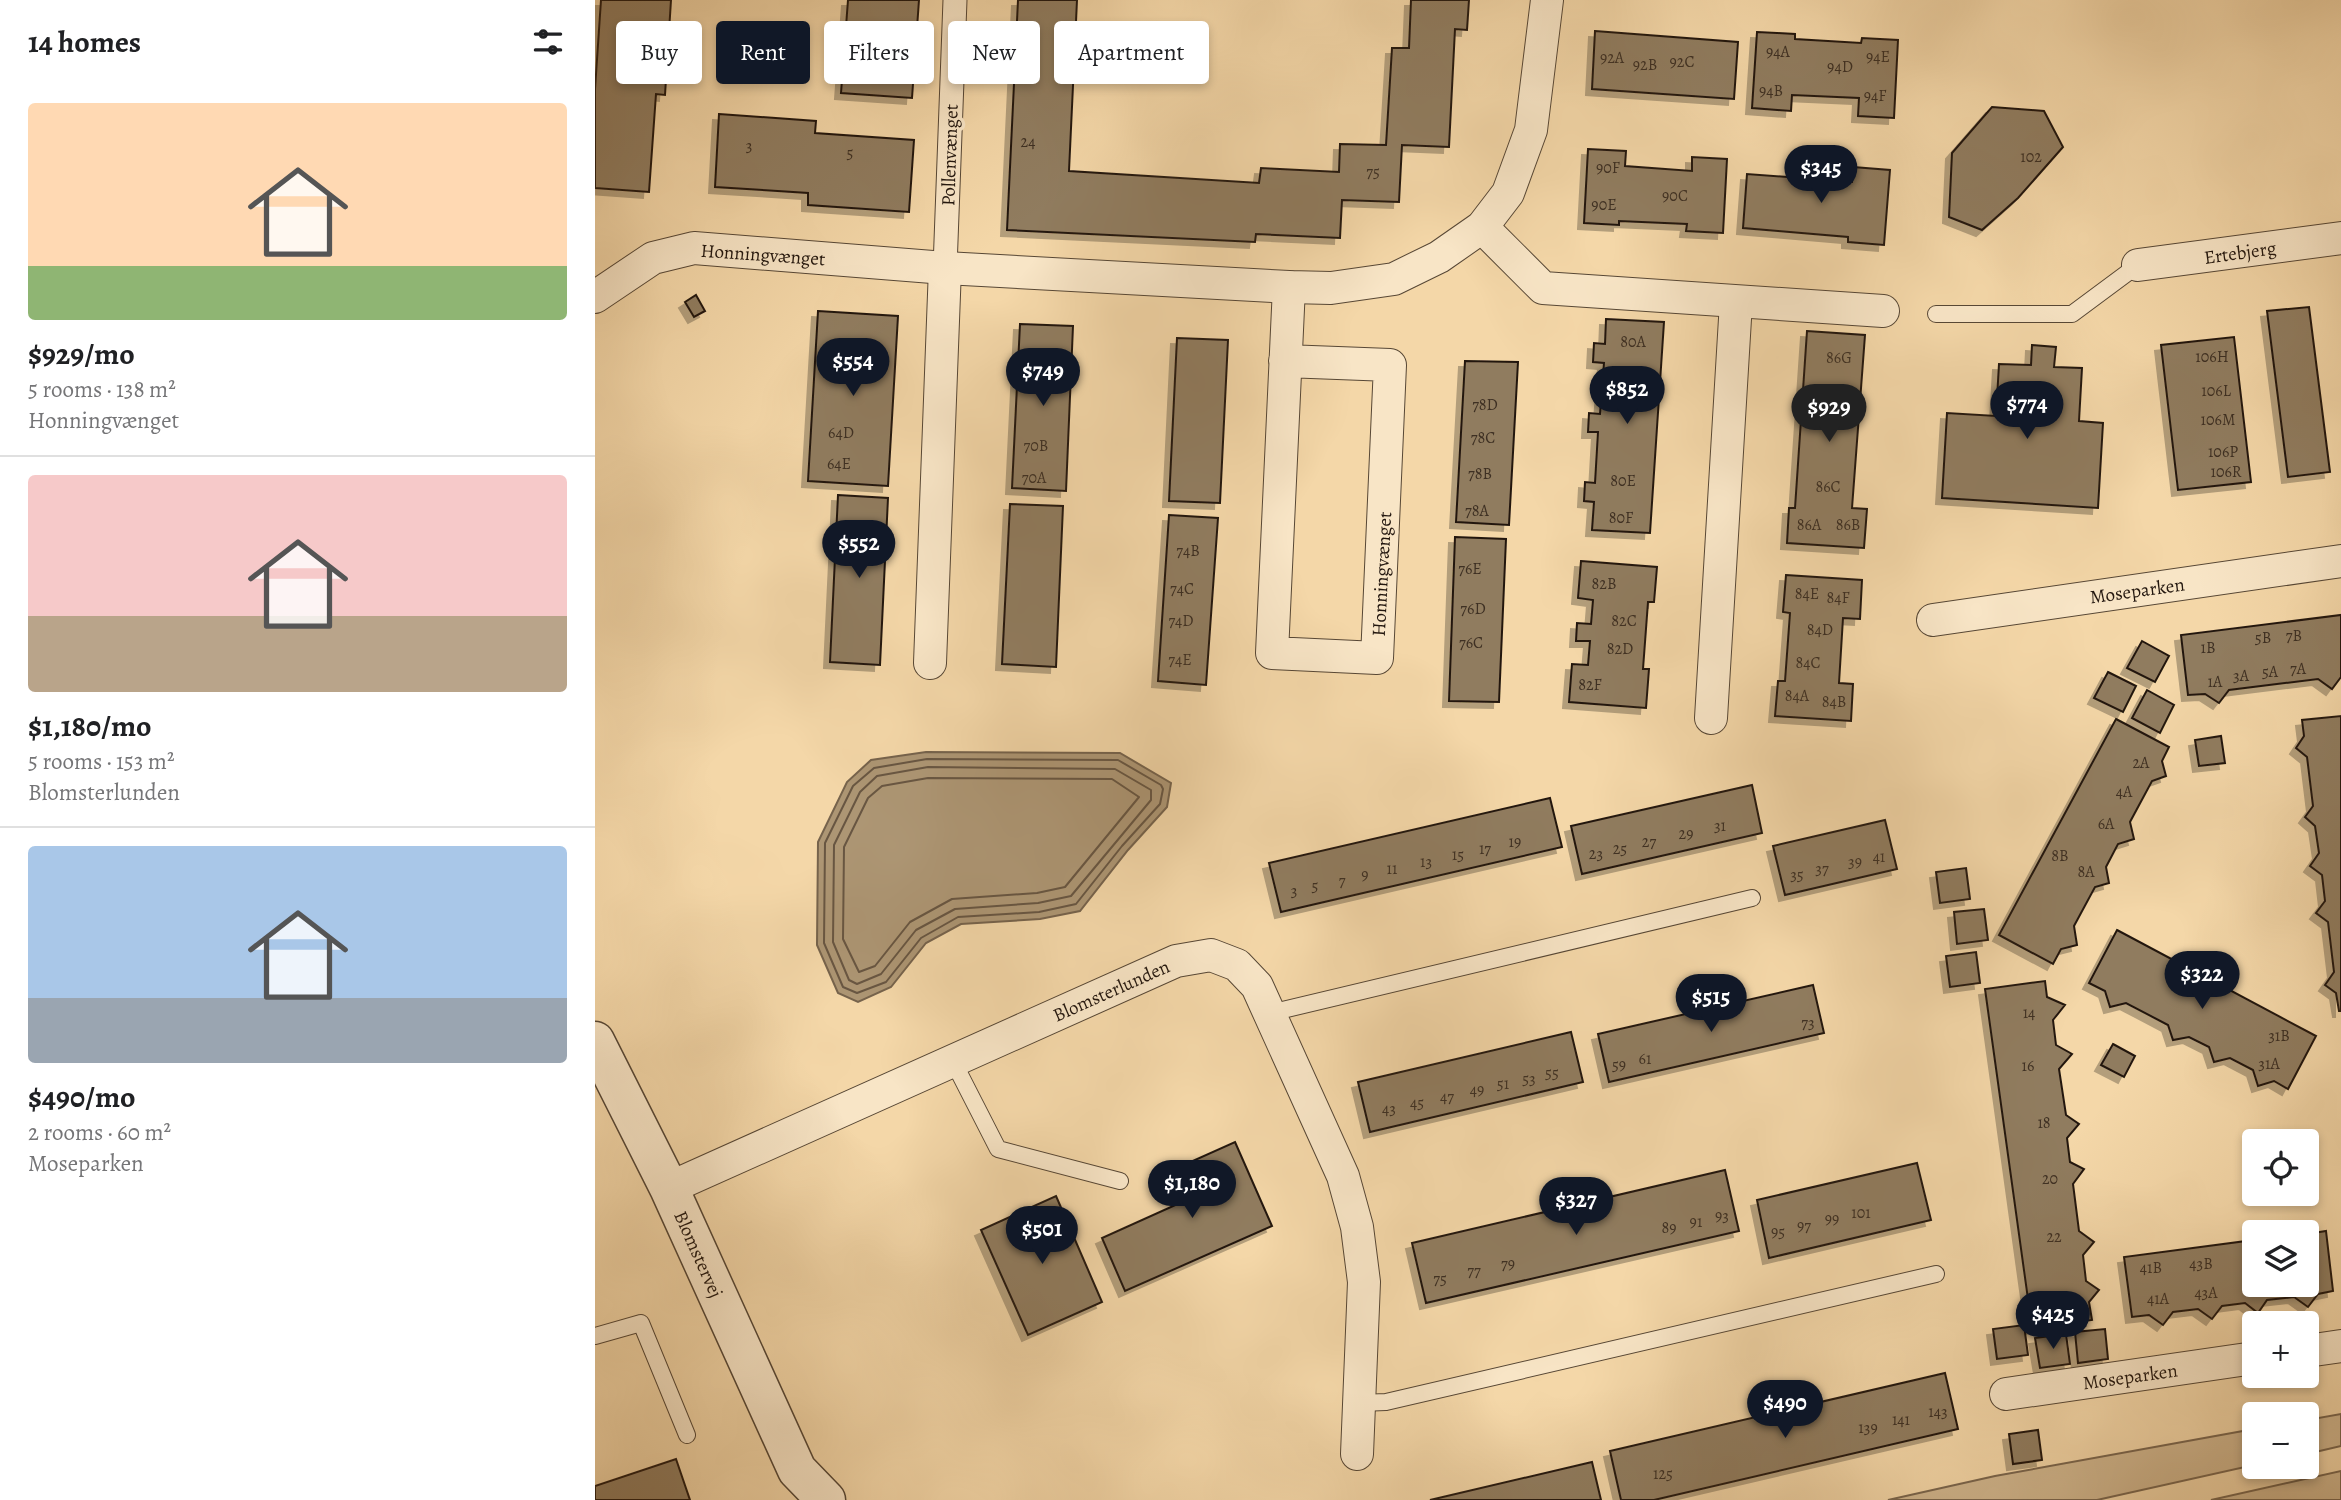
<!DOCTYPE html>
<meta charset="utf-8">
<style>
body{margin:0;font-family:Alegreya,serif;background:#f6f6f6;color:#202124;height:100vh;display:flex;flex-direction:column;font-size:26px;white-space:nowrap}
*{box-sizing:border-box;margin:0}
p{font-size:23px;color:#757577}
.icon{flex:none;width:38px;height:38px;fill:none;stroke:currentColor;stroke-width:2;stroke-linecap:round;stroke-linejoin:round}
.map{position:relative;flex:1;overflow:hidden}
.side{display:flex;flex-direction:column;background:#fff;width:595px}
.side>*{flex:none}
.hud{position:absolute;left:21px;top:21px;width:665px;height:63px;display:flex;gap:14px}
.controls{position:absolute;left:1647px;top:1129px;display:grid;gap:14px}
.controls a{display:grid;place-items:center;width:77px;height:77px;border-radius:7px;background:#fff;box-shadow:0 4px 10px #0003;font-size:35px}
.price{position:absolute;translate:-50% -60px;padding:0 16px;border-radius:24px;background:#111827;color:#fff;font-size:23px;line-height:46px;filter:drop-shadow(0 2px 4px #0008)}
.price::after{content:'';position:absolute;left:50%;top:42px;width:21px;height:16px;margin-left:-10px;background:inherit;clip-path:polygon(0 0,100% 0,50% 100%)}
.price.selected{background:#222;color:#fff}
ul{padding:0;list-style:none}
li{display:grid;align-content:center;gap:14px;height:371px;padding:0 28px}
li+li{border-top:2px solid #e0e0e0}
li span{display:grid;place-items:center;height:217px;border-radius:7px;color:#555}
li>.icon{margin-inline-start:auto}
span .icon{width:126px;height:126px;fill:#fffc;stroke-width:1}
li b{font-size:30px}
h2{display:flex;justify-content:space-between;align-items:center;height:84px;padding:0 28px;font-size:30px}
.pill{padding:0 24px;border-radius:7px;background:#fff;box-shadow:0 4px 10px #0003;font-size:24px;line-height:63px}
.pill.selected{background:#111827;color:#fff}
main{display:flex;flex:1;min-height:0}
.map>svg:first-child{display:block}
.green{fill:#d0b68e;stroke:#7a664e;stroke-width:2}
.water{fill:#ad9674;stroke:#76634c;stroke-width:2}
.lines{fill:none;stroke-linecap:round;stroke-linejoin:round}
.shore{stroke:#685642;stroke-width:2}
.building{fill:#907b5f;stroke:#23170f;stroke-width:2;filter:url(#shadow)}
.service-casing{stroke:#574735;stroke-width:18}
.pedestrian-casing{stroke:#574735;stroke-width:25}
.minor-casing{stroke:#574735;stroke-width:34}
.tertiary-casing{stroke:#574735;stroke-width:41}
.service{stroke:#f8e5c6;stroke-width:16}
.pedestrian{stroke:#f8e5c6;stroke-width:23}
.minor{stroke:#f8e5c6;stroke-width:32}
.tertiary{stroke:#f8e5c6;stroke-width:38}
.labels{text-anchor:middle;stroke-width:7;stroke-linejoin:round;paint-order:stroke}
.number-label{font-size:16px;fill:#3e3023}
.street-label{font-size:19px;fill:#23170f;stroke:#f8e5c6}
</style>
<main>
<section class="side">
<h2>14 homes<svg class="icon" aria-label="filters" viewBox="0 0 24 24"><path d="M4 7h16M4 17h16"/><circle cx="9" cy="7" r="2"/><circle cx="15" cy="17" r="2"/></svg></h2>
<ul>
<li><span style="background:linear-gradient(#ffd9b3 75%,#8fb573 0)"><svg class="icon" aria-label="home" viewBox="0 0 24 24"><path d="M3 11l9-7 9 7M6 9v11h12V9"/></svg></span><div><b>$929/mo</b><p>5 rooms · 138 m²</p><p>Honningvænget</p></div></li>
<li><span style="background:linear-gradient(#f6c9c9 65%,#b9a48a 0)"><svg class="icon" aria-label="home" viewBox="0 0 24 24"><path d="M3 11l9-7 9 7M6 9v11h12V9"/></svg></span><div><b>$1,180/mo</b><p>5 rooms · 153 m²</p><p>Blomsterlunden</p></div></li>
<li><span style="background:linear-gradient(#a9c7e8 70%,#9aa5b1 0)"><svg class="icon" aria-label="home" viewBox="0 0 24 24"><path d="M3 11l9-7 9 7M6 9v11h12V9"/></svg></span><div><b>$490/mo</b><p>2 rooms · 60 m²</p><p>Moseparken</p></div></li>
</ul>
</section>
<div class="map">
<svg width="1746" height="1500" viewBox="0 0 1746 1500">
<defs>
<filter id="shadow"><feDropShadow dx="-6" dy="6" stdDeviation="0" flood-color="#0004"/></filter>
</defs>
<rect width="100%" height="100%" fill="#f4d7a8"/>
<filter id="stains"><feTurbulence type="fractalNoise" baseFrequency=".00286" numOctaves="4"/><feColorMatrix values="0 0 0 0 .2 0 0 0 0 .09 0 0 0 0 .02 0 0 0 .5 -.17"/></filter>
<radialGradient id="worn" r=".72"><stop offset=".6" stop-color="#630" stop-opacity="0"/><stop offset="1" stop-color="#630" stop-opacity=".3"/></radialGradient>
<!-- green -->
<g class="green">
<path d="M1746 1414V1446L1712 1454V1420Z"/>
<path d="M1659 1429V1465L1502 1500H1293L1400 1476Z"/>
<path d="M1746 1471V1500H1616Z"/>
</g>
<!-- water -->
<path class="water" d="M331 752 525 753 576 783 572 807 533 850 485 911 445 919 366 924 331 943 296 987 263 1002 243 993 222 945 223 842 252 782 276 760Z"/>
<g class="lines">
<!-- shore -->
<g class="shore">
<path d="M332 759 523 760 566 785 568 789 565 804 527 846 481 904 444 912 363 917 326 938 291 982 262 993 248 987 229 943 230 843 258 786 279 768Z"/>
<path d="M333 767 520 769 556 790V800L476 896 443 903 360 909 321 930 286 974 262 984 254 980 238 942 239 845 265 792 282 776Z"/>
<path d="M333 778 517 779 544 797 470 887 442 893 357 899 315 922 280 966 264 972 248 939 249 847 273 798 287 786Z"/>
</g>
</g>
<!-- building -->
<g class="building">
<path d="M6 0H76L70 95 61 94 54 192 0 188V89Z"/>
<path d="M253 0H324L317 98 246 93Z"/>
<path d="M423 0H482L474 171 664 183 666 168 744 172 745 144 791 145 797 48H814L816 0H874L872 30 860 29 854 147 807 145 804 202 747 200 745 238 661 234 660 242 412 230Z"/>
<path d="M1000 31 1143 42 1139 99 997 89Z"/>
<path d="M1162 32 1200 34V39L1266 43 1267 38 1303 40 1299 118 1263 116 1264 98 1197 95 1196 111 1157 108Z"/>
<path d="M1397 107 1449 111 1468 147 1423 198 1387 230 1354 217 1357 153Z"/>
<path d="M124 114 221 121 220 133 319 140 314 212 213 205V193L120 187Z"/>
<path d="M993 149 1031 151 1030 166 1097 171V157L1132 159 1128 233 1091 231 1092 224 1024 221V225L989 223Z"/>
<path d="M1258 167 1295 170 1289 245 1253 242V237L1148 228 1152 174 1257 182Z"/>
<path d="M101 295 110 311 99 317 90 302Z"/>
<path d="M1714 307 1735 472 1693 477 1672 311Z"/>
<path d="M223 311 303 316 293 486 213 481Z"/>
<path d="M1011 319 1069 322 1055 533 997 530 999 502 989 501 990 482 1000 483 1003 432H993L994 413 1005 414 1009 363 998 362 999 343 1010 344Z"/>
<path d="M425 324 478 326 471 491 417 488Z"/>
<path d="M1212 331 1270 335 1257 508 1272 509 1269 548 1192 543 1194 508H1200Z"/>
<path d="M1639 337 1656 482 1583 490 1566 345Z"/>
<path d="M582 338 633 340 625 503 574 501Z"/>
<path d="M1437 345 1461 347 1459 367 1487 368 1484 421 1508 423 1503 508 1347 498 1352 413 1401 416 1404 364 1436 365Z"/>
<path d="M870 361 923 362 914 525 861 522Z"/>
<path d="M243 495 293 498 285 665 235 662Z"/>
<path d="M415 504 468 506 461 667 407 664Z"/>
<path d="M574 515 623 518 611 685 563 681Z"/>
<path d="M860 537 911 539 904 702 854 701Z"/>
<path d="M986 561 1062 567 1059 602H1053L1048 669H1054L1051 708 974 702 977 664 993 665 995 641H981L982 623 996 624 998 600 983 598Z"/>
<path d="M1191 575 1267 580 1265 619 1248 618 1244 683 1258 684 1256 721 1180 716 1183 681H1190L1195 613 1188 612Z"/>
<path d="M1746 615V677L1737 689 1723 679 1634 690 1624 703 1610 694 1593 695 1586 635Z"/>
<path d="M1547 641 1574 656 1560 682 1532 668Z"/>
<path d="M1513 672 1541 686 1528 712 1499 698Z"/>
<path d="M1552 690 1579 705 1565 733 1537 718Z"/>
<path d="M1746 716V1011H1744L1741 993 1730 985 1739 972 1733 922 1721 913 1730 901 1727 875 1715 866 1724 853 1720 826 1710 817 1718 806 1712 757 1701 748 1709 736 1707 720Z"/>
<path d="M1521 719 1574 747 1567 761 1571 776 1557 781 1535 822 1539 839 1523 844 1511 867 1514 883 1500 887 1479 926 1482 945 1466 949 1458 964 1404 935Z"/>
<path d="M1626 736 1630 763 1604 766 1600 740Z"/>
<path d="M1157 785 1167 833 987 874 976 826Z"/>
<path d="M955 798 967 847 686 912 674 863Z"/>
<path d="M1290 820 1302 869 1190 895 1178 846Z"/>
<path d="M1371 868 1375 899 1345 903 1341 872Z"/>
<path d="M1389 909 1393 940 1362 944 1359 912Z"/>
<path d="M1522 930 1721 1036 1693 1089 1679 1081 1663 1086 1658 1070 1635 1058 1619 1062 1614 1047 1594 1037 1578 1040 1573 1025 1531 1003 1515 1007 1510 991 1494 983Z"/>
<path d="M1381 952 1385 983 1355 987 1351 956Z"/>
<path d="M1450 981 1452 997 1470 1005 1458 1020 1461 1045 1477 1054 1464 1069 1471 1115 1484 1124 1472 1138 1475 1162 1489 1169 1478 1184 1484 1231 1499 1242 1488 1255 1491 1281 1504 1290 1494 1302 1497 1320 1437 1328 1390 989Z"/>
<path d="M1218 985 1229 1033 1014 1082 1003 1034Z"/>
<path d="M976 1032 988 1082 775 1132 763 1082Z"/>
<path d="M1518 1044 1540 1056 1529 1077 1506 1065Z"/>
<path d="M640 1142 677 1226 530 1291 507 1238 596 1198 582 1168Z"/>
<path d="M1322 1163 1336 1220 1174 1258 1162 1200Z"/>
<path d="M1130 1170 1144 1231 831 1303 817 1243Z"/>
<path d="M461 1196 507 1302 433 1335 386 1230Z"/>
<path d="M1731 1231 1738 1291 1723 1294 1713 1307 1699 1297 1672 1300 1663 1313 1650 1303 1627 1306 1617 1319 1603 1309 1578 1312 1568 1325 1554 1315 1537 1317 1529 1257 1659 1240V1284H1712V1234Z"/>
<path d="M1429 1325 1433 1355 1402 1359 1398 1329Z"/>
<path d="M1510 1329 1513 1359 1483 1363 1480 1332Z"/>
<path d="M1471 1334 1475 1364 1445 1368 1440 1338Z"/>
<path d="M1350 1373 1363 1429 1059 1500H1026L1015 1451Z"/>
<path d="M1443 1430 1447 1460 1418 1464 1414 1434Z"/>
<path d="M81 1459 95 1500H0V1486Z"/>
<path d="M997 1462 1006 1500H835Z"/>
</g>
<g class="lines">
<!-- service casing -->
<g class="service-casing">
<g id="service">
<path d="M1341 314H1477L1543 265"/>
<path d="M675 1013 1157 898"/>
<path d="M358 1061 403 1149 525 1181"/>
<path d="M0 1336 46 1323 92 1435"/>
<path d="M765 1403 791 1402 1341 1274"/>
</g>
</g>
<!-- pedestrian casing -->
<g class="pedestrian-casing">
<path id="pedestrian" d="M350 268 360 0"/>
</g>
<!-- minor casing -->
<g class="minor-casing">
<g id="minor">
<path d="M887 227 948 288 1288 311"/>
<path d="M1543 265 1746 238"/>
<path d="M0 297 58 258 99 248 350 268 694 287 736 288 799 279 844 257 887 227 913 193 936 130 952 0"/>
<path d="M690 361 795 365 782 658 677 653 694 287"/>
<path d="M1338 620 1746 561"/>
<path d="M335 663 350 268"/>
<path d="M1116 718 1141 302"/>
<path d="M74 1188 581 961 616 955 642 965 662 986 748 1176 762 1227 769 1282 762 1454"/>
<path d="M1712 1351 1746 1346"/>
<path d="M1411 1394 1659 1358"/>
</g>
</g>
<!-- tertiary casing -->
<g class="tertiary-casing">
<path id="tertiary" d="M0 1041 74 1188 202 1470 231 1500"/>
</g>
<!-- service -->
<use href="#service" class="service"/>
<!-- pedestrian -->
<use href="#pedestrian" class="pedestrian"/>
<!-- minor -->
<use href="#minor" class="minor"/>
<!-- tertiary -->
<use href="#tertiary" class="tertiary"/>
</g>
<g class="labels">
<!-- number labels -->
<g class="number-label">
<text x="1183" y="57">94A</text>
<text x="1283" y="62">94E</text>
<text x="1017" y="63">92A</text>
<text x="1087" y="67">92C</text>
<text x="1050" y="70">92B</text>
<text x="1245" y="72">94D</text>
<text x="1176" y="96">94B</text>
<text x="1280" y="101">94F</text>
<text x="433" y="147">24</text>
<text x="154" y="151">3</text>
<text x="255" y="158">5</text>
<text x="1436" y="162">102</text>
<text x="1013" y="173">90F</text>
<text x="778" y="177">75</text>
<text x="1080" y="201">90C</text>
<text x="1009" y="210">90E</text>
<text x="1038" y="347">80A</text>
<text x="1617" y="362">106H</text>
<text x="1244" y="363">86G</text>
<text x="1621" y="396">106L</text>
<text x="890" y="410">78D</text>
<text x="1623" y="425">106M</text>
<text x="246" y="438">64D</text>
<text x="888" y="443">78C</text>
<text x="441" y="451">70B</text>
<text x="1628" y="457">106P</text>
<text x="244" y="469">64E</text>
<text x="1631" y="477">106R</text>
<text x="885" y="479">78B</text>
<text x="439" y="483">70A</text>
<text x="1028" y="486">80E</text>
<text x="1233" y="492">86C</text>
<text x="882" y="516">78A</text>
<text x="1026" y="523">80F</text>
<text x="1214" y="530">86A</text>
<text x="1253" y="530">86B</text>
<text x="593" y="556">74B</text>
<text x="875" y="574">76E</text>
<text x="1009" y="589">82B</text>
<text x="587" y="594">74C</text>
<text x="1212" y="599">84E</text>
<text x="1243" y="603">84F</text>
<text x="878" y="614">76D</text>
<text x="586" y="626">74D</text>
<text x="1029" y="626">82C</text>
<text x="1225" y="635">84D</text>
<text x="1699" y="641">7B</text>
<text x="1668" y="643">5B</text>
<text x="876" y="648">76C</text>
<text x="1613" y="653">1B</text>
<text x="1025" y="654">82D</text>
<text x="585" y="665">74E</text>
<text x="1213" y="668">84C</text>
<text x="1703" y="674">7A</text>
<text x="1675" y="677">5A</text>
<text x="1646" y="681">3A</text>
<text x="1620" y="687">1A</text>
<text x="995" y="690">82F</text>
<text x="1202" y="701">84A</text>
<text x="1239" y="707">84B</text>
<text x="1546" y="768">2A</text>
<text x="1529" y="797">4A</text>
<text x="1511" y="829">6A</text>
<text x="1125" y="831">31</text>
<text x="1091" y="839">29</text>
<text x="920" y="847">19</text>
<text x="1054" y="847">27</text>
<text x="890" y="854">17</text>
<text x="1025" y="854">25</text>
<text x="1001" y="859">23</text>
<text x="863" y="860">15</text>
<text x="1465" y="861">8B</text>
<text x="1284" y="862">41</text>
<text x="831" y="867">13</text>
<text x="1260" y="867">39</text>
<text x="797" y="874">11</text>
<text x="1227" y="874">37</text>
<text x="1491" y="877">8A</text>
<text x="770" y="880">9</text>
<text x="1202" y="880">35</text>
<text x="747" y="886">7</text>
<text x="720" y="891">5</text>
<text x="699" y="896">3</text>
<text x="1434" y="1018">14</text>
<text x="1213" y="1028">73</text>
<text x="1684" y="1041">31B</text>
<text x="1050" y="1064">61</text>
<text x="1674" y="1069">31A</text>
<text x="1024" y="1070">59</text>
<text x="1433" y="1071">16</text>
<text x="957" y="1078">55</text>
<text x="934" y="1084">53</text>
<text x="908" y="1089">51</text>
<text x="882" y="1095">49</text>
<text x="852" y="1102">47</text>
<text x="822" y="1108">45</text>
<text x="794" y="1114">43</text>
<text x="1449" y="1128">18</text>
<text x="1455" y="1184">20</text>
<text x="1266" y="1218">101</text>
<text x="1127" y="1221">93</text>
<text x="1237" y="1224">99</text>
<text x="1101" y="1227">91</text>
<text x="1209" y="1231">97</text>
<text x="1074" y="1233">89</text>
<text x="1183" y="1237">95</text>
<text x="1459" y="1242">22</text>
<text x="913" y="1269">79</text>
<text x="1606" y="1269">43B</text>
<text x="1556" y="1273">41B</text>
<text x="879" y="1276">77</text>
<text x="845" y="1284">75</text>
<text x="1611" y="1298">43A</text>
<text x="1563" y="1304">41A</text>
<text x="1343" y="1417">143</text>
<text x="1306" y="1425">141</text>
<text x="1273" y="1433">139</text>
<text x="1068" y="1479">125</text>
</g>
<!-- street labels -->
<g class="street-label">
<text transform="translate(354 155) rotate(-88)" y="7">Pollenvænget</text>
<text transform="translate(1645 252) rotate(-8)" y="7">Ertebjerg</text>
<text transform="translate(168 254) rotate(4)" y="7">Honningvænget</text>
<text transform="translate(786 574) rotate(-87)" y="7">Honningvænget</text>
<text transform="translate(1542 590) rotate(-8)" y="7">Moseparken</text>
<text transform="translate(516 990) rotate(-24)" y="7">Blomsterlunden</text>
<text transform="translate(104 1254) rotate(66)" y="7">Blomstervej</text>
<text transform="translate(1535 1376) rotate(-8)" y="7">Moseparken</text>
</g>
</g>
<rect width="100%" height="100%" filter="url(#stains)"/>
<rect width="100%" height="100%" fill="url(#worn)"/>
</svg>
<div class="controls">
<a><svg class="icon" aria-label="locate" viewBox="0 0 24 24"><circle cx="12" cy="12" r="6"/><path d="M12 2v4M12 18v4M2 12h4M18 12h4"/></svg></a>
<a><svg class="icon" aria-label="layers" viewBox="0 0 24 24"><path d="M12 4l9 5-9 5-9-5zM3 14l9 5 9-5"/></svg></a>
<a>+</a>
<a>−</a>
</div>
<b class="price" style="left:1226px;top:205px">$345</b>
<b class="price" style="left:258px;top:398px">$554</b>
<b class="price" style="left:448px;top:408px">$749</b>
<b class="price" style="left:1032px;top:426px">$852</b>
<b class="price" style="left:1432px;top:441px">$774</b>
<b class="price selected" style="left:1234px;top:444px">$929</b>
<b class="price" style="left:264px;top:580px">$552</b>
<b class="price" style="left:1607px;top:1011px">$322</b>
<b class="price" style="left:1116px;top:1034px">$515</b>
<b class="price" style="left:597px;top:1220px">$1,180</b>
<b class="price" style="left:981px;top:1237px">$327</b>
<b class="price" style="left:447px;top:1266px">$501</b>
<b class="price" style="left:1458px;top:1351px">$425</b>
<b class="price" style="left:1190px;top:1440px">$490</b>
<div class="hud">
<a class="pill">Buy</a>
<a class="pill selected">Rent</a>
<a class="pill">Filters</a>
<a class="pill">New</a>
<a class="pill">Apartment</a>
</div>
</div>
</main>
